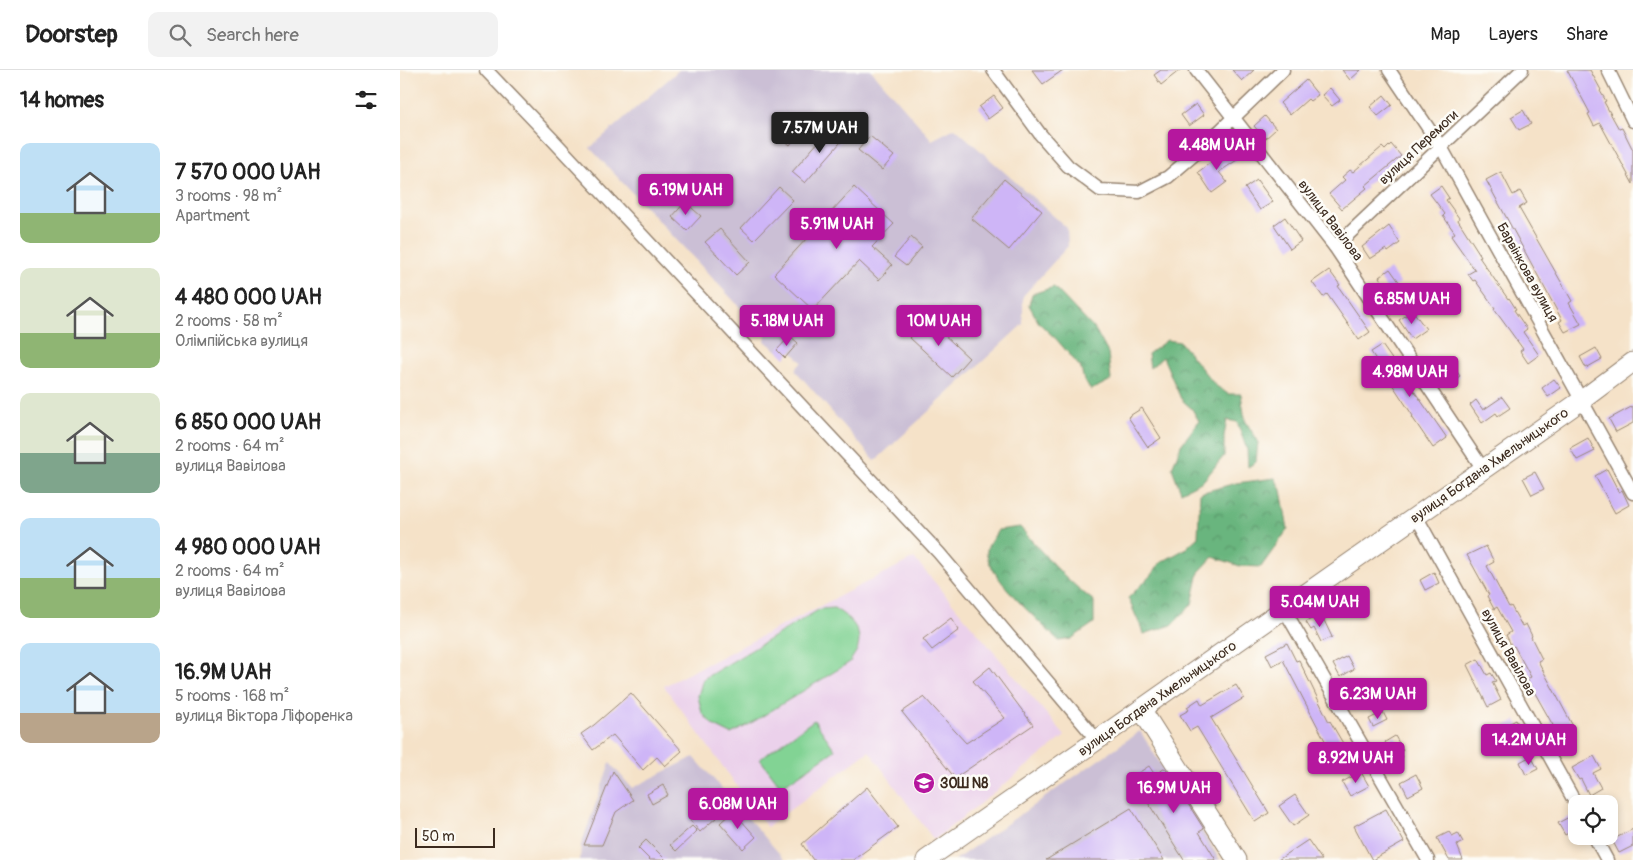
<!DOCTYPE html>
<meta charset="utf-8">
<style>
body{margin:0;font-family:Pangolin,sans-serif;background:#f2f2f2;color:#222;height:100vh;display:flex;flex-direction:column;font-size:19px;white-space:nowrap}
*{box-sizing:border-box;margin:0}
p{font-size:16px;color:#767676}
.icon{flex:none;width:28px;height:28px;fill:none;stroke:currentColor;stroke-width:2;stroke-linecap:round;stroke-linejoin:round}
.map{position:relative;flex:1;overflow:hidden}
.drawer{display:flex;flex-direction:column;background:#fff;width:400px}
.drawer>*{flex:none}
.fabs{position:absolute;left:1168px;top:725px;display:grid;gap:10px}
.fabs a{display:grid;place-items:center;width:50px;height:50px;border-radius:10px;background:#fff;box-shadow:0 2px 8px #0003;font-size:25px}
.scale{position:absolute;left:15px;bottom:12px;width:80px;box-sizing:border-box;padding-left:5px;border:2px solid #3b2a1e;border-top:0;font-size:14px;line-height:18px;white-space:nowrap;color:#3b2a1e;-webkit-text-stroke:4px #fdfcf7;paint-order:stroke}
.price{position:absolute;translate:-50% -42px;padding:0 11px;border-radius:5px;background:#b5179e;color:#fff;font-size:16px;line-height:32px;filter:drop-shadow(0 1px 2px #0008)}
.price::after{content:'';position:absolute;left:50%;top:30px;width:15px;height:11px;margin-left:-8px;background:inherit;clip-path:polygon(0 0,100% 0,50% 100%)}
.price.active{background:#222;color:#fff}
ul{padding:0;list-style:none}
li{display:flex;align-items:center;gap:15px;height:125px;padding:0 20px}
li span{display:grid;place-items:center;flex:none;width:140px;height:100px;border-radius:10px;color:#555}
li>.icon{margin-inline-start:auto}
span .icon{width:60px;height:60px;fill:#fffc;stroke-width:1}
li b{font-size:21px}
h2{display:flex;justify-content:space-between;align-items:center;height:60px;padding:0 20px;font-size:21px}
header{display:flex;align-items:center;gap:30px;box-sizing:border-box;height:70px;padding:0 25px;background:#fff;border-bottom:1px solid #e0e0e0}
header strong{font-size:24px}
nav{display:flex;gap:28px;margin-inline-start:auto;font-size:18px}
.search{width:350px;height:45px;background:#f2f2f2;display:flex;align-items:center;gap:12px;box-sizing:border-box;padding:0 18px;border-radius:10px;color:#767676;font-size:19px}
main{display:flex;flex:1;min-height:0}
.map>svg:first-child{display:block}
.built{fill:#ebd1eb}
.industrial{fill:#cbbfd5}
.forest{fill:url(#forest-crowns);stroke:#52704e}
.pitch{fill:#82d394;stroke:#5e7e59}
.building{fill:#ceb5f7}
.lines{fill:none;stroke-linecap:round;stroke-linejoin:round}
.street-casing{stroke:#988673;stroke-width:15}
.secondary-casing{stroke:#988673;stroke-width:21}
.street{stroke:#fff;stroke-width:12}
.secondary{stroke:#fff;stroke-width:19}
.labels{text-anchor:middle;stroke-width:5;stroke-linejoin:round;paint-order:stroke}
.street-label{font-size:14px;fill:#3b2a1e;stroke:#fdfcf7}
.poi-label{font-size:14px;font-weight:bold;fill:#3b2a1e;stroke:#fdfcf7;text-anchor:start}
</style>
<header>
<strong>Doorstep</strong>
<div class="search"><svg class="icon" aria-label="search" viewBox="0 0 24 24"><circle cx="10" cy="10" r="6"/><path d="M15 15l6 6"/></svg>Search here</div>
<nav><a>Map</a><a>Layers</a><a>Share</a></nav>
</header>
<main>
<section class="drawer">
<h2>14 homes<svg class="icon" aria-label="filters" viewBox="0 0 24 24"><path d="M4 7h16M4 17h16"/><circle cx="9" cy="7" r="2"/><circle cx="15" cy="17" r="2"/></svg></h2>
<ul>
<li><span style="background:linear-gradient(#bfe0f5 70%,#8fb573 0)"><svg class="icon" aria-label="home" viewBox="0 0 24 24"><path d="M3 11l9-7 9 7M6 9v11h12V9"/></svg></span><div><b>7 570 000 UAH</b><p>3 rooms · 98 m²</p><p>Apartment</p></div></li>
<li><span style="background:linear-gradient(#dfe7d0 65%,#8fb573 0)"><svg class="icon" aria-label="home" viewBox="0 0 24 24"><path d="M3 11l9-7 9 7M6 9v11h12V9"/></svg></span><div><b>4 480 000 UAH</b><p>2 rooms · 58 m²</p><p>Олімпійська вулиця</p></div></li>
<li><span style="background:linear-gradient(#dfe7d0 60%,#7fa58c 0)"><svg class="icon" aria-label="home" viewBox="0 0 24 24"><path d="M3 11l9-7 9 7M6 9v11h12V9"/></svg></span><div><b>6 850 000 UAH</b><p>2 rooms · 64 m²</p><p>вулиця Вавілова</p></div></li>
<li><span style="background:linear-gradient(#bfe0f5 60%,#8fb573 0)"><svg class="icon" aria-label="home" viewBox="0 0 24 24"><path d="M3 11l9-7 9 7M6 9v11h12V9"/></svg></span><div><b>4 980 000 UAH</b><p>2 rooms · 64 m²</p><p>вулиця Вавілова</p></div></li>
<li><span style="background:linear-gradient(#bfe0f5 70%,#b9a48a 0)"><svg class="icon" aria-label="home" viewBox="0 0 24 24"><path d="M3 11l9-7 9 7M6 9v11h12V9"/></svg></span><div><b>16.9M UAH</b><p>5 rooms · 168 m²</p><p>вулиця Віктора Ліфоренка</p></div></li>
</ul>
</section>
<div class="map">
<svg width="1233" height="790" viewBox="0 0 1233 790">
<defs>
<pattern id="forest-crowns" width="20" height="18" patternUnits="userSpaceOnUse" patternTransform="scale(1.25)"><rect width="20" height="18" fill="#69b57e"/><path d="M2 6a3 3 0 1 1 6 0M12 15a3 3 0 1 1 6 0" fill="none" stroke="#589367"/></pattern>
</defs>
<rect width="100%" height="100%" fill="#fdfcf7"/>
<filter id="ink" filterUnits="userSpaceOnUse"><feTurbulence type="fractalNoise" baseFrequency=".02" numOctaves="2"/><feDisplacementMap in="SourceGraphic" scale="10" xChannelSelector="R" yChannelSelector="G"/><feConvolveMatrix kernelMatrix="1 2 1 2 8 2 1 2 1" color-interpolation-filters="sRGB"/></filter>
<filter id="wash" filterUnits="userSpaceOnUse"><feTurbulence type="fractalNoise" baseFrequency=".0096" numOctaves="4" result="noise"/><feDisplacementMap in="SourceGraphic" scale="20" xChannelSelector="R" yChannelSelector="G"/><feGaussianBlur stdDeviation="1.12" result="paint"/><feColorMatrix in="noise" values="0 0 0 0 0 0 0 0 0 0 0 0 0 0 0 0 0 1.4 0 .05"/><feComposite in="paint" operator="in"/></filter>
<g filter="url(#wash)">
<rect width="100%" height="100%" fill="#f5e2c8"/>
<!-- built -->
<path class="built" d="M514 488 665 666 534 770 469 681 367 757 264 616Z"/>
<!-- industrial -->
<g class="industrial">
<path d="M279 0H471L532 70 555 58 667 158 668 176 623 226V254L475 391 395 300 402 292 391 281 385 287 365 271 366 265 190 78Z"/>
<path d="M740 661 820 790H555Z"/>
<path d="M294 687 385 790H180L181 775 210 693 232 718Z"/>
</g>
<!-- forest -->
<g class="forest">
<path d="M654 217 696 261 708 283 711 310 691 320 684 311 681 298 657 270 639 253 629 235 632 224Z"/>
<path d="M767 270 780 272 815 315 828 324H841L845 350 858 372 856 392 848 397 847 380 837 352 827 350 824 366V386L803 411 781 422 772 398 781 375 799 351 792 339 781 329 763 287 750 298 748 284Z"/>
<path d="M875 408 881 420 888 459 861 497 840 496 813 487 799 502 792 534 772 555 744 564 728 528 751 505 760 493 785 479 798 467 800 423 836 413Z"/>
<path d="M620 457C643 484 666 510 694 531V553L671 569 659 571C643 555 583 503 587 480 588 474 595 466 598 460Z"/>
</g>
<!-- pitch -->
<g class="pitch">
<path d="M434 538C448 547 463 558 458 577 457 582 452 587 450 592L348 655 331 664 313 655 302 643 298 626 303 609 420 539Z"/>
<path d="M414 650 435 680 381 717 360 689Z"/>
</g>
<g id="blocks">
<!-- building -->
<g class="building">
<path d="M632 0H663L643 14Z"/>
<path d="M761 0H780L761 15 754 5Z"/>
<path d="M832 0H854L842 11Z"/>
<path d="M942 0H961L950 10Z"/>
<path d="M1167 0H1190L1201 20 1200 21 1206 31 1204 32 1219 59 1222 58 1233 80V114L1200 53 1194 56 1188 44 1190 43Z"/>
<path d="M906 10 918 25 910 31 908 29 890 45 880 33Z"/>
<path d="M930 18 940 30 932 36 922 25Z"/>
<path d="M984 25 992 35 978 46 970 37Z"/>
<path d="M594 26 603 38 588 49 579 37Z"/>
<path d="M796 34 804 45 789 56 781 45Z"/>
<path d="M1123 40 1131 54 1119 60 1111 47Z"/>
<path d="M865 46 876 59 865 69 854 56Z"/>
<path d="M382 53 397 66 390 75 375 62Z"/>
<path d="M434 54 447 65 405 113 392 102Z"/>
<path d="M470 66 494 86 482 100 458 80Z"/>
<path d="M991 74 1001 86 965 116 967 118 942 139 929 124 945 110 942 107 950 100 953 102 982 77 985 80Z"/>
<path d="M829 79 837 90 819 102 827 112 812 123 798 102Z"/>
<path d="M1101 102 1113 125 1120 121 1127 133 1119 138 1172 231 1169 233 1181 254 1165 262 1159 252 1162 250 1086 110Z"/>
<path d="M604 109 642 141 609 180 571 148Z"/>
<path d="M857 110 873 132 860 140 845 118Z"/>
<path d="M1041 116 1049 128 1046 130 1059 148 1058 150 1081 186 1079 187 1108 229 1109 228 1116 239 1114 240 1127 259 1123 262 1139 285 1128 293 1120 281 1123 279 1094 239 1095 238 1075 210 1073 211 1068 204 1075 200 1051 166 1055 163 1043 146 1045 144 1030 124Z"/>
<path d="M379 117 393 130 354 170 341 158Z"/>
<path d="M454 117 494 154 472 177 492 195 479 210 459 191 413 240 374 204Z"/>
<path d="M285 132 301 146 287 161 272 147Z"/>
<path d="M885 147 901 171 890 179 874 155Z"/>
<path d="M989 156 1000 173 988 182 986 179 970 189 962 177Z"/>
<path d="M320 159 350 192 336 205 305 172Z"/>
<path d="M511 167 522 177 506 196 494 187Z"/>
<path d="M990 199 1000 213 988 221 979 207Z"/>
<path d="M929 200 940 215 938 216 970 262 959 270 927 224 923 227 912 212Z"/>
<path d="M1013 241 1026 259 1012 269 999 250Z"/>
<path d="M526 248 569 288 552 307 509 267Z"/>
<path d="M390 266 398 273 385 288 377 280Z"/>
<path d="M982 275 1047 368 1033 378 1012 347 1013 346 971 282Z"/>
<path d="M1196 278 1202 289 1186 298 1180 287Z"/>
<path d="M1048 289 1060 306 1046 316 1034 299Z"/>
<path d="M1154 309 1161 318 1148 327 1142 318Z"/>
<path d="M1102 327 1110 338 1098 346 1096 343 1082 353 1070 335 1076 330 1083 340Z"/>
<path d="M1233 336V353L1216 362 1209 349Z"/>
<path d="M742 338 761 368 748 377 728 347Z"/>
<path d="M1188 368 1195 381 1177 390 1170 378Z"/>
<path d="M1207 399 1219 422 1222 420 1229 435 1215 443 1195 406Z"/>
<path d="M1135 402 1144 419 1132 425 1123 408Z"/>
<path d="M1086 476 1094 492 1087 496 1109 537 1111 536 1122 556 1126 554 1132 566 1131 567 1142 589 1138 591 1174 658 1159 666 1127 609 1131 607 1114 576 1112 577 1106 565 1111 562 1097 537 1094 539 1087 526 1089 525 1067 485Z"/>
<path d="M1034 502 1039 513 1025 520 1020 510Z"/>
<path d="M921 544 932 567 921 572 914 558 911 560 906 552Z"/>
<path d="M551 548 559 560 532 580 523 569Z"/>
<path d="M887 573 896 591 899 590 929 652 930 651 948 682 937 688 935 685 933 686 883 590 872 596 866 584Z"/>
<path d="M947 586 954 599 940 607 933 594Z"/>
<path d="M1078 589 1087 605 1091 603 1096 611 1092 612 1101 630 1088 637 1067 595Z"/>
<path d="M590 597 633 655 555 708 502 642 524 627 566 673 605 648 573 611Z"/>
<path d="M836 615 844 628 811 648 869 743 855 752 797 657 790 661 780 645 789 640 787 637 799 629 802 635Z"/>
<path d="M231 623 282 681 265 696 257 687 243 700 213 665 193 680 181 664 194 655Z"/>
<path d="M983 642 987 650 973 657 969 649Z"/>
<path d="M1116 650 1123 663 1107 671 1101 658Z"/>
<path d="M995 666 1003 680 1000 682 1003 687 991 694 985 683 990 681 985 672Z"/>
<path d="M1131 686 1138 699 1126 705 1120 692Z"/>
<path d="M1194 686 1201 699 1193 703 1201 718 1189 725 1181 709 1179 710 1172 698Z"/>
<path d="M749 696 755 705 765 698 804 759 799 762 816 790H784L732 707Z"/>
<path d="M213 701 233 730 216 742 202 775H184Z"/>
<path d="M961 702 969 716 950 726 942 712Z"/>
<path d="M1016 704 1023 718 1008 726 1001 712Z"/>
<path d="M263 715 268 725 252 734 247 724Z"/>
<path d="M467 717 498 757 453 790H413L402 774Z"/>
<path d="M895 725 909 745 893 756 879 736Z"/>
<path d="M304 733 317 747 300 762 288 748Z"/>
<path d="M731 738 764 790H646Z"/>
<path d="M986 739 1004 772 972 790 954 756Z"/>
<path d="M333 741 356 767 343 779 320 753Z"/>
<path d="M1171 746 1176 755V759L1165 765 1158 753Z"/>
<path d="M292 756 297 761 276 781 270 775Z"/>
<path d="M1233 759V776L1219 783 1212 770Z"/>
<path d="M1049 762 1052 766 1058 763 1063 772 1057 775 1063 790H1049L1037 768Z"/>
<path d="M246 770 266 790H250L238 778Z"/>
<path d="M908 770 922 790H878Z"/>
</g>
</g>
</g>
<g filter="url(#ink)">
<use href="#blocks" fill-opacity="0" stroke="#988673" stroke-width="1"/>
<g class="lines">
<!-- street casing -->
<g class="street-casing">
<g id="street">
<path d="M86 0 153 70 539 483 697 670"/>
<path d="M593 0 640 64 668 96 700 120 739 122 768 107 802 78 883 0"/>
<path d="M796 0 935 177 1083 399"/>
<path d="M989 0 1041 77 1233 423"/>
<path d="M1208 0 1233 51"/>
<path d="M935 177 1122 0"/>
<path d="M1016 446 1176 734"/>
<path d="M884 539 1028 790"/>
<path d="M1194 766 1207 790"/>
</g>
</g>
<!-- secondary casing -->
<g class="secondary-casing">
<g id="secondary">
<path d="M741 639 837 790"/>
<path d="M526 790 1182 330 1233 292"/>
</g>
</g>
<!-- street -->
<use href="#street" class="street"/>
<!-- secondary -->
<use href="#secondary" class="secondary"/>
</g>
</g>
<!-- icons -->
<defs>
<g id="school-disc" transform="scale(1.125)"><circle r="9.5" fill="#b5179e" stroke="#fdfcf7"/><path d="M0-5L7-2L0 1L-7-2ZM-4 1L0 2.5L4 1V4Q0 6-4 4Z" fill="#fff"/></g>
</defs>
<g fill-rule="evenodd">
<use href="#school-disc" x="524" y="713"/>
</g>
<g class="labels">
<!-- street labels -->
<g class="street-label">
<text transform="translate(1018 77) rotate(-43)" y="5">вулиця Перемоги</text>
<text transform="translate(931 150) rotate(53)" y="5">вулиця Вавілова</text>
<text transform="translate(1128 202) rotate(61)" y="5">Барвінкова вулиця</text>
<text transform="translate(1089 395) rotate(-35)" y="5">вулиця Богдана Хмельницького</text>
<text transform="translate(1109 582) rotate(61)" y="5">вулиця Вавілова</text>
<text transform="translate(757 628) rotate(-35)" y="5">вулиця Богдана Хмельницького</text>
</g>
<!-- poi labels -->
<g class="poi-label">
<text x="540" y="718">ЗОШ N8</text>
</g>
</g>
</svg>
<div class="fabs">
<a><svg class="icon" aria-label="locate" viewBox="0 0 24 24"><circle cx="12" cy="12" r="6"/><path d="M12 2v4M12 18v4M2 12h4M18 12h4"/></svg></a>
</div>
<div class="scale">50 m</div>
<b class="price active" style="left:420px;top:84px">7.57M UAH</b>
<b class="price" style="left:817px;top:101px">4.48M UAH</b>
<b class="price" style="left:286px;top:146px">6.19M UAH</b>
<b class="price" style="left:437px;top:180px">5.91M UAH</b>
<b class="price" style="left:1012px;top:255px">6.85M UAH</b>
<b class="price" style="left:387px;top:277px">5.18M UAH</b>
<b class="price" style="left:539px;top:277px">10M UAH</b>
<b class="price" style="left:1010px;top:328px">4.98M UAH</b>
<b class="price" style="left:920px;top:558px">5.04M UAH</b>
<b class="price" style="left:978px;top:650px">6.23M UAH</b>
<b class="price" style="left:1129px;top:696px">14.2M UAH</b>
<b class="price" style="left:956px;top:714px">8.92M UAH</b>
<b class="price" style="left:774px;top:744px">16.9M UAH</b>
<b class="price" style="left:338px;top:760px">6.08M UAH</b>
</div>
</main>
